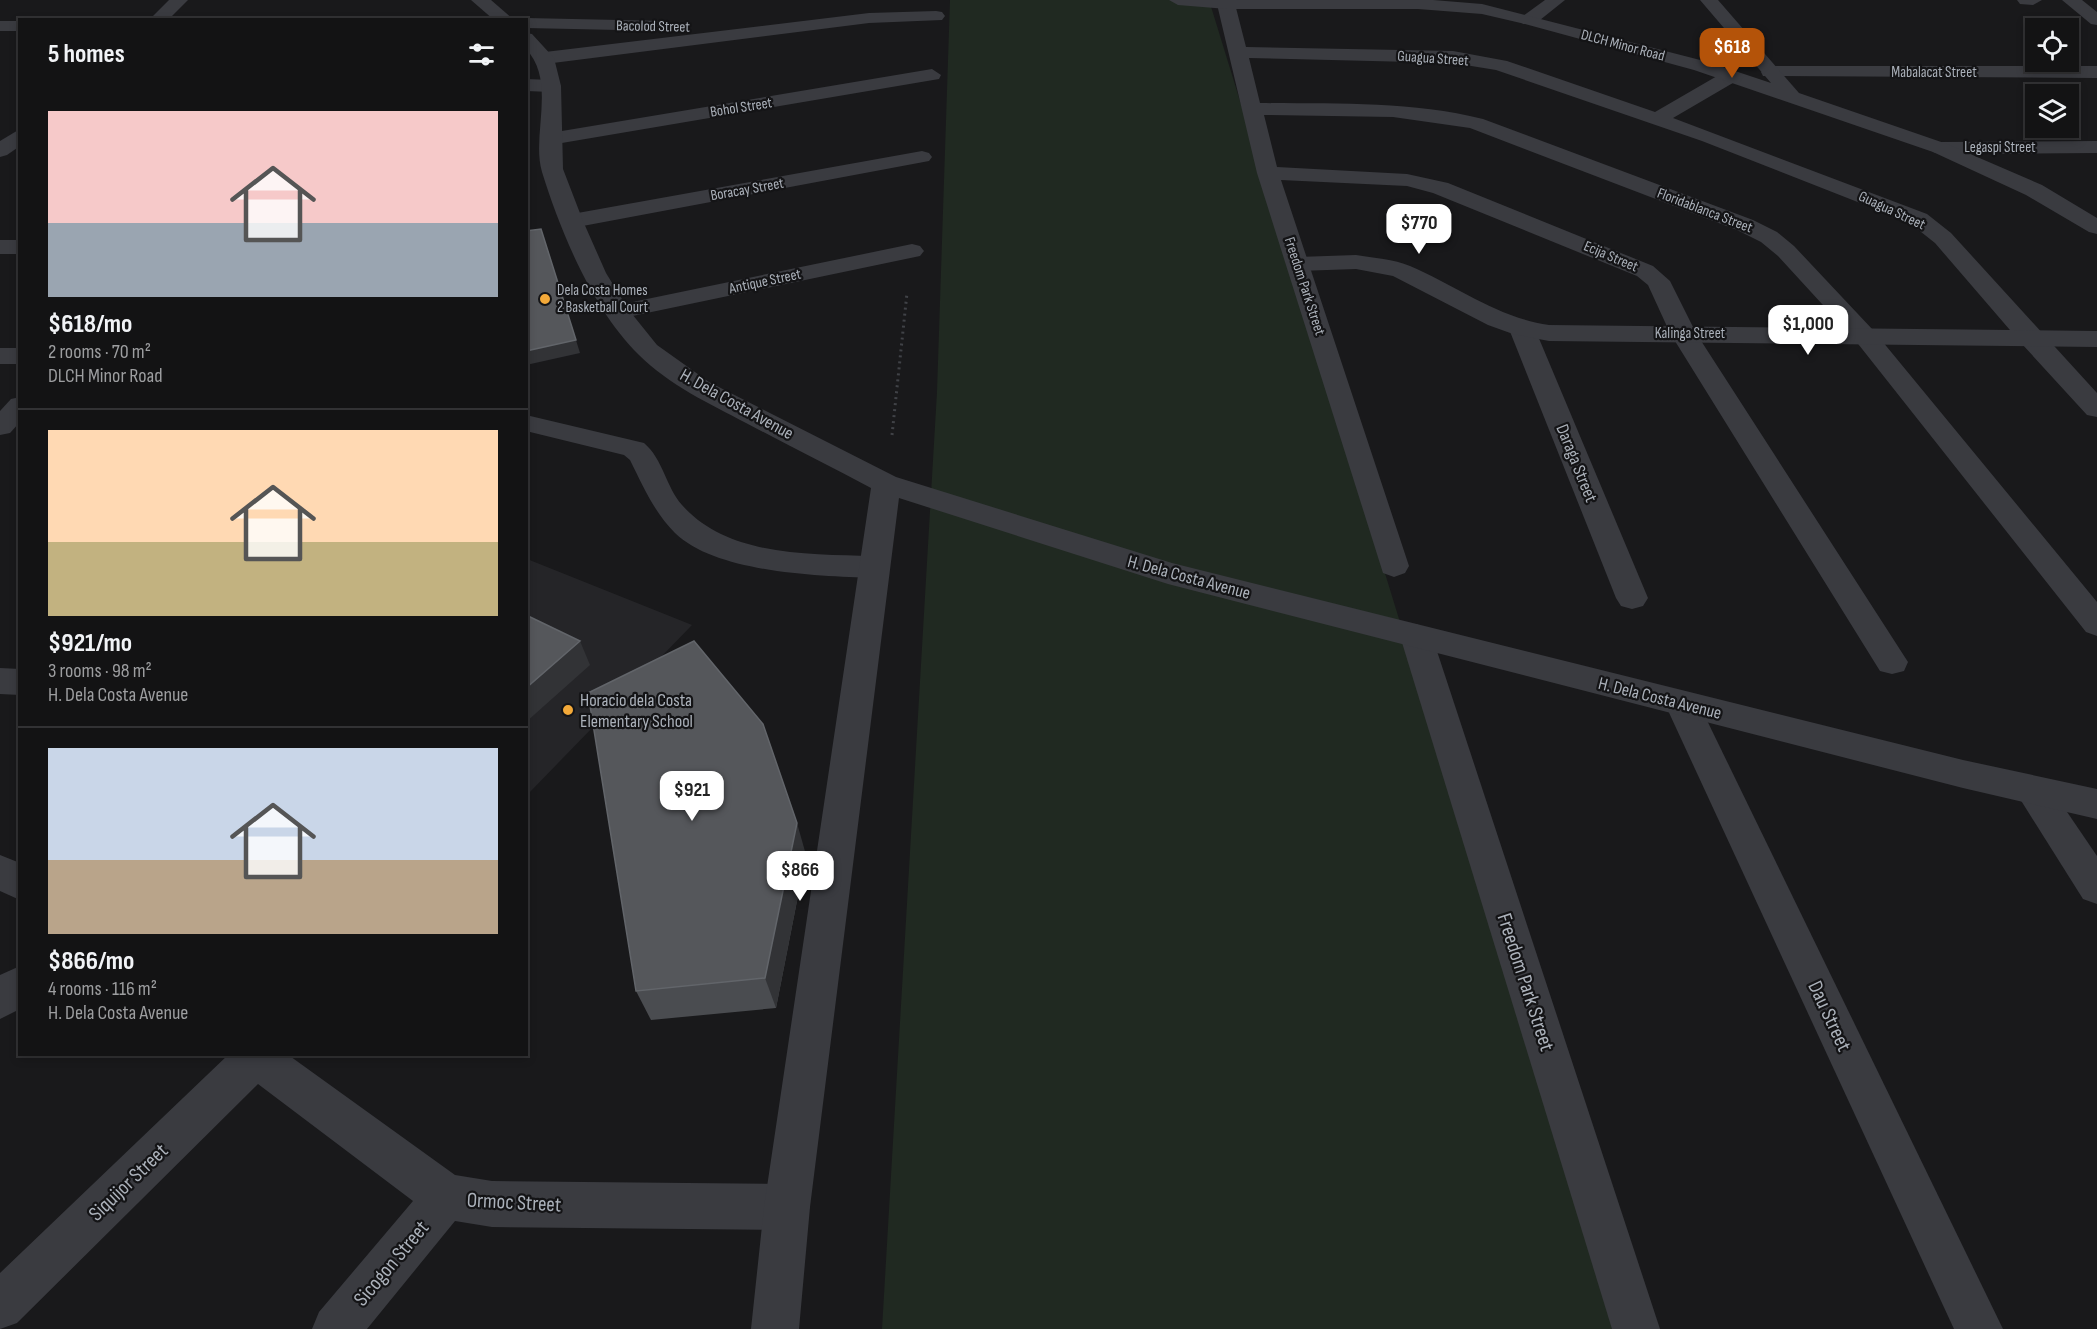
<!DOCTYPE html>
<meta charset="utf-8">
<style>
body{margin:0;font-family:"Sofia Sans Condensed",sans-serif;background:#202022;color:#f1f3f6;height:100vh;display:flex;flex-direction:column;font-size:22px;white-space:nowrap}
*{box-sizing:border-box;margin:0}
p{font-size:20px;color:#9d9ea0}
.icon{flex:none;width:33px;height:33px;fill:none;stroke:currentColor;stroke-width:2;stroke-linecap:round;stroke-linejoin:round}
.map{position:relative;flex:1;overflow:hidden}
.drawer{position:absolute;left:18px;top:18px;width:510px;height:1038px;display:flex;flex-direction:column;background:#131314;border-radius:0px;box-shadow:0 3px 9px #0003,0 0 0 2px #323234}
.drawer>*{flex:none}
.controls{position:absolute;left:2025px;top:18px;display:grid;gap:12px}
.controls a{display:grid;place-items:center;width:54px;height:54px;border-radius:0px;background:#131314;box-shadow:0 3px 9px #0003,0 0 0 2px #323234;font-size:30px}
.price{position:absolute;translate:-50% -51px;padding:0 14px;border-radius:12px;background:#fff;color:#222;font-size:20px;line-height:39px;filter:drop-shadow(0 2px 3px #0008)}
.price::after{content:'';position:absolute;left:50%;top:36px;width:18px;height:14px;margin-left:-9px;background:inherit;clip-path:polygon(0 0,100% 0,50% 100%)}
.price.on{background:#b45309;color:#fff}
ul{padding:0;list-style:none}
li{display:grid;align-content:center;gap:12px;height:318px;padding:0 30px}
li+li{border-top:2px solid #323234}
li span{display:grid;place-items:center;height:186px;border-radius:0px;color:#555}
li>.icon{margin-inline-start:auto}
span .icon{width:108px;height:108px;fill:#fffc;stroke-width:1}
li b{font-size:26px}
h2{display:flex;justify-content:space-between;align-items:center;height:72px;padding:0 30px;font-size:26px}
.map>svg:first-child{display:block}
.built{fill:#252528}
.green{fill:#202921}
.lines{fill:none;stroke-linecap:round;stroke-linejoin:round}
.path{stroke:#404247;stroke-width:3;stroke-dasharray:2 4;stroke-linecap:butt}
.service{fill:#3a3b40;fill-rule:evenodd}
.minor{fill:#3a3b40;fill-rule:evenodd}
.wall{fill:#4a4c50}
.shaded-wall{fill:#323336}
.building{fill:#55575b;stroke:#62656a;stroke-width:1.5}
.poi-dot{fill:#f3a939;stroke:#141416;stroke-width:2}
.labels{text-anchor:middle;stroke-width:4.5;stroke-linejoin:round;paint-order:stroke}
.far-street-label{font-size:15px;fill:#abb1ba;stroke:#141416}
.far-poi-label{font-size:15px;fill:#abb1ba;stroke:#141416;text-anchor:start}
.street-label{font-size:18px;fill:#abb1ba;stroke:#141416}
.poi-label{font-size:18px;fill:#abb1ba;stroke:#141416;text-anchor:start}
.near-street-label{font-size:21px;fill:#abb1ba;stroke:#141416}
</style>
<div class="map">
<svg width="2097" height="1329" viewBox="0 0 2097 1329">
<rect width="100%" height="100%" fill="#19191b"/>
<!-- built -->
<path class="built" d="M527 559 692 625 527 795Z"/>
<!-- green -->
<path class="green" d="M950 0H1209L1617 1329H882L937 392Z"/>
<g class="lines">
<!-- path -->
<path class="path" d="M892 435 907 293"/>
<!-- service -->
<g class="service">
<path d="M169 0H188L168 20H149Z"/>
<path d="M1216 0H1234L1246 47 1453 51 1507 61 1655 112 1724 72H1738L1741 76 1738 80 1673 118 1927 214 1951 233 2097 393V417L2087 415 2022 344 1935 243 1911 224 1878 210 1702 141 1496 70 1453 63 1249 58 1260 103C1335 104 1410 101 1483 119L1753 220 1777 232 1794 246 1873 330 2097 602V636L2086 632 1855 340 1778 256 1761 242 1737 230 1470 128 1393 117 1264 115 1277 167 1407 174 1448 183 1653 266 1670 281 1696 333 1908 662 1904 671 1892 674 1880 671 1670 333 1648 285 1637 276 1433 193 1407 186 1281 180 1409 566 1405 573 1394 577 1383 573 1257 173Z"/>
<path d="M1545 0H1565L1535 24H1523L1520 20 1523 16Z"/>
<path d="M2017 0H2042L2033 5 2020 4Z"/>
<path d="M2062 0H2082L2097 12V25L2091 24Z"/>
<path d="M936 11 942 12 945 16 942 20 869 23 545 64 536 58 545 52 869 13Z"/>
<path d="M526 18 666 21 675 26 666 31 526 28V20H520Z"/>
<rect x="0" y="21" width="20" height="10"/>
<path d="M1770 66H2097V78L1763 76 1761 72Z"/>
<path d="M932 69 941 75 939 79 550 145 543 143 540 139 543 135 550 133Z"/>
<path d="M526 79 551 80 561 86 551 92 526 91Z"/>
<path d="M20 129V146L7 155 0 157V141Z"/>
<path d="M2097 141V153L1940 154 1933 152 1930 148 1933 144 1940 142Z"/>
<path d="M922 151 929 153 932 157 929 161 572 228 564 226 561 221 564 216 572 214Z"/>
<rect x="0" y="240" width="20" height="14"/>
<path d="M912 244 920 246 924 251 920 256 618 319 609 317 606 312 609 307 618 305Z"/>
<path d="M1522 321 1531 324 1535 329 1648 598 1643 606 1632 609 1621 606 1616 598 1509 329 1513 324Z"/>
<rect x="0" y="348" width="20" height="16"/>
<path d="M526 415 644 443C663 459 666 487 682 505 728 557 810 554 873 556L884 560 888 567 884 574 873 578C819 576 716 573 675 533 654 512 643 486 630 460L624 455 526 431Z"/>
<path d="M1416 624 1427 628 1432 636 1660 1329H1612L1400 636 1405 628Z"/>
<path d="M0 668 20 669V695L0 694Z"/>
<path d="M1682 691 1694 695 1699 704 2003 1329H1954L1665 704 1670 695Z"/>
<path d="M2033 776 2046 781 2097 856V904L2083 899 2015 791 2020 781Z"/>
<path d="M0 855 20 863V900L0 891Z"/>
<path d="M20 966V1009L0 1019V975Z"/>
<path d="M229 1054H287L455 1175 492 1181 787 1184 803 1191 810 1207 803 1223 787 1230 492 1227 455 1221 367 1329H312L319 1312 413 1201 258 1084 17 1323 0 1329V1273Z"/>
</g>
<!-- minor -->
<g class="minor">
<path d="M471 0H491L514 20H494Z"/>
<path d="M1169 0H1433L1482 4 1708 62 1771 83 1700 0H1718L1799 93 1947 144 2042 185 2097 218V234L2089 232 2026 195 1933 152 1694 70 1525 24 1482 14 1418 9H1227L1178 5Z"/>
<path d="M526 33 532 34 554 58 561 86 563 169 583 221 606 273 628 309 657 345 709 382 896 477 1172 563 1963 760 2097 789V819L1963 788 1168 584 899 498 810 1207 799 1329H751L764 1207 871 488C829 466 788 445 746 423 710 404 669 385 639 355 593 310 561 233 542 172 531 135 557 82 526 49Z"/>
<path d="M1356 255C1373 258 1394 259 1410 266 1457 286 1498 318 1549 325L2097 331V347L1549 341 1513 334 1488 325 1393 276 1356 269 1298 271 1290 269 1286 264 1290 259 1298 257Z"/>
<path d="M20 397V422L10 433 0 435V411L11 399Z"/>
</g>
</g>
<!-- wall -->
<path class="wall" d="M806 855 776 1008 651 1020 636 991Z"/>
<!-- shaded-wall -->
<g class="shaded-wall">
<path d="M545 241 580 353 526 365V351Z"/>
<path d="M580 641 590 665 526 722V688Z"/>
<path d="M797 823 806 855 776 1008 765 978Z"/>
</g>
<!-- building -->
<g class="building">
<path d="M541 229 576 340 526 351V231Z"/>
<path d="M526 615 580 641 526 688Z"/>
<path d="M694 641 763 724 797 823 765 978 636 991 588 693Z"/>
</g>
<!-- markers -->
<g class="poi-dot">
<circle cx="545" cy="299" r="6"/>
<circle cx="568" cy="710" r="6"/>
</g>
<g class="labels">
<!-- far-street labels -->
<g class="far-street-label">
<text transform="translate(653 26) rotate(1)" y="5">Bacolod Street</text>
<text transform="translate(1623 45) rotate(15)" y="5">DLCH Minor Road</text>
<text transform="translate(1433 58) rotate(4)" y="5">Guagua Street</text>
<text x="1934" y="77">Mabalacat Street</text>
<text transform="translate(741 107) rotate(-9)" y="5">Bohol Street</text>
<text x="2000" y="152">Legaspi Street</text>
<text transform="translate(747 189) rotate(-10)" y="5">Boracay Street</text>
<text transform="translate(1705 210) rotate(21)" y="5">Floridablanca Street</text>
<text transform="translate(1892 210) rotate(25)" y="5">Guagua Street</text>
<text transform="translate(1611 256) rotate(23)" y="5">Ecija Street</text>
<text transform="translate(765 281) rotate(-12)" y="5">Antique Street</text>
<text transform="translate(1305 286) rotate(72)" y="5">Freedom Park Street</text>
<text x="1690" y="338">Kalinga Street</text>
</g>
<!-- far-poi labels -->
<g class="far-poi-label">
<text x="557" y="295">Dela Costa Homes<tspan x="557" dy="17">2 Basketball Court</tspan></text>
</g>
<!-- street labels -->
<g class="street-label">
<text transform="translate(737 404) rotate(29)" y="6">H. Dela Costa Avenue</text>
<text transform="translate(1577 463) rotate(68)" y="6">Daraga Street</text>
<text transform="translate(1189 577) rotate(15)" y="6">H. Dela Costa Avenue</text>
<text transform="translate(1660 698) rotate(14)" y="6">H. Dela Costa Avenue</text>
</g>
<!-- poi labels -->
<g class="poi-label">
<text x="580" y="706">Horacio dela Costa<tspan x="580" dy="21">Elementary School</tspan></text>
</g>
<!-- near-street labels -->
<g class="near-street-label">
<text transform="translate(1526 982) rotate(72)" y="7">Freedom Park Street</text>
<text transform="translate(1830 1016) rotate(65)" y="7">Dau Street</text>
<text transform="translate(128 1182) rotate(-44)" y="7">Siquijor Street</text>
<text transform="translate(514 1202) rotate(3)" y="7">Ormoc Street</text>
<text transform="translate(391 1263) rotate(-50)" y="7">Sicogon Street</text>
</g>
</g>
</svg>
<div class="controls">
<a><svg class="icon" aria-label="locate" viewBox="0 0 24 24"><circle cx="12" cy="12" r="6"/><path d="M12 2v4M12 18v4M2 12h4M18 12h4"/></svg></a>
<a><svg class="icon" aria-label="layers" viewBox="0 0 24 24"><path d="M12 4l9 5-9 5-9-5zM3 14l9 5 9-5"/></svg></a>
</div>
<b class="price on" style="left:1732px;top:79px">$618</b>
<b class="price" style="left:1419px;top:255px">$770</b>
<b class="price" style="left:1808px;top:356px">$1,000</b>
<b class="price" style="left:692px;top:822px">$921</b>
<b class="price" style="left:800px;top:902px">$866</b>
<section class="drawer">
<h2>5 homes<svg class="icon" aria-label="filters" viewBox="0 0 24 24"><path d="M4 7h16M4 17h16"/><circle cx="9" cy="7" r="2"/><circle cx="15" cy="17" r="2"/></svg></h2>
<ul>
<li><span style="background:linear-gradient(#f6c9c9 60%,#9aa5b1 0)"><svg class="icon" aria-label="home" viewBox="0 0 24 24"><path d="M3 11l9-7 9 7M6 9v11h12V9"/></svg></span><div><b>$618/mo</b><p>2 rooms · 70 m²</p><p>DLCH Minor Road</p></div></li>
<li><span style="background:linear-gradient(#ffd9b3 60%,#c2b280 0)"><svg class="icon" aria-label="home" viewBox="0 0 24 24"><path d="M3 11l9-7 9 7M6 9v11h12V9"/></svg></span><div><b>$921/mo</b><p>3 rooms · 98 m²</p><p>H. Dela Costa Avenue</p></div></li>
<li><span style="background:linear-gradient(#c9d6e8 60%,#b9a48a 0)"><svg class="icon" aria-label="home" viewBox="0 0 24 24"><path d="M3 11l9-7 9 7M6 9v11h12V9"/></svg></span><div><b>$866/mo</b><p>4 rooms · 116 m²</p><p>H. Dela Costa Avenue</p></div></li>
</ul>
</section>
</div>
